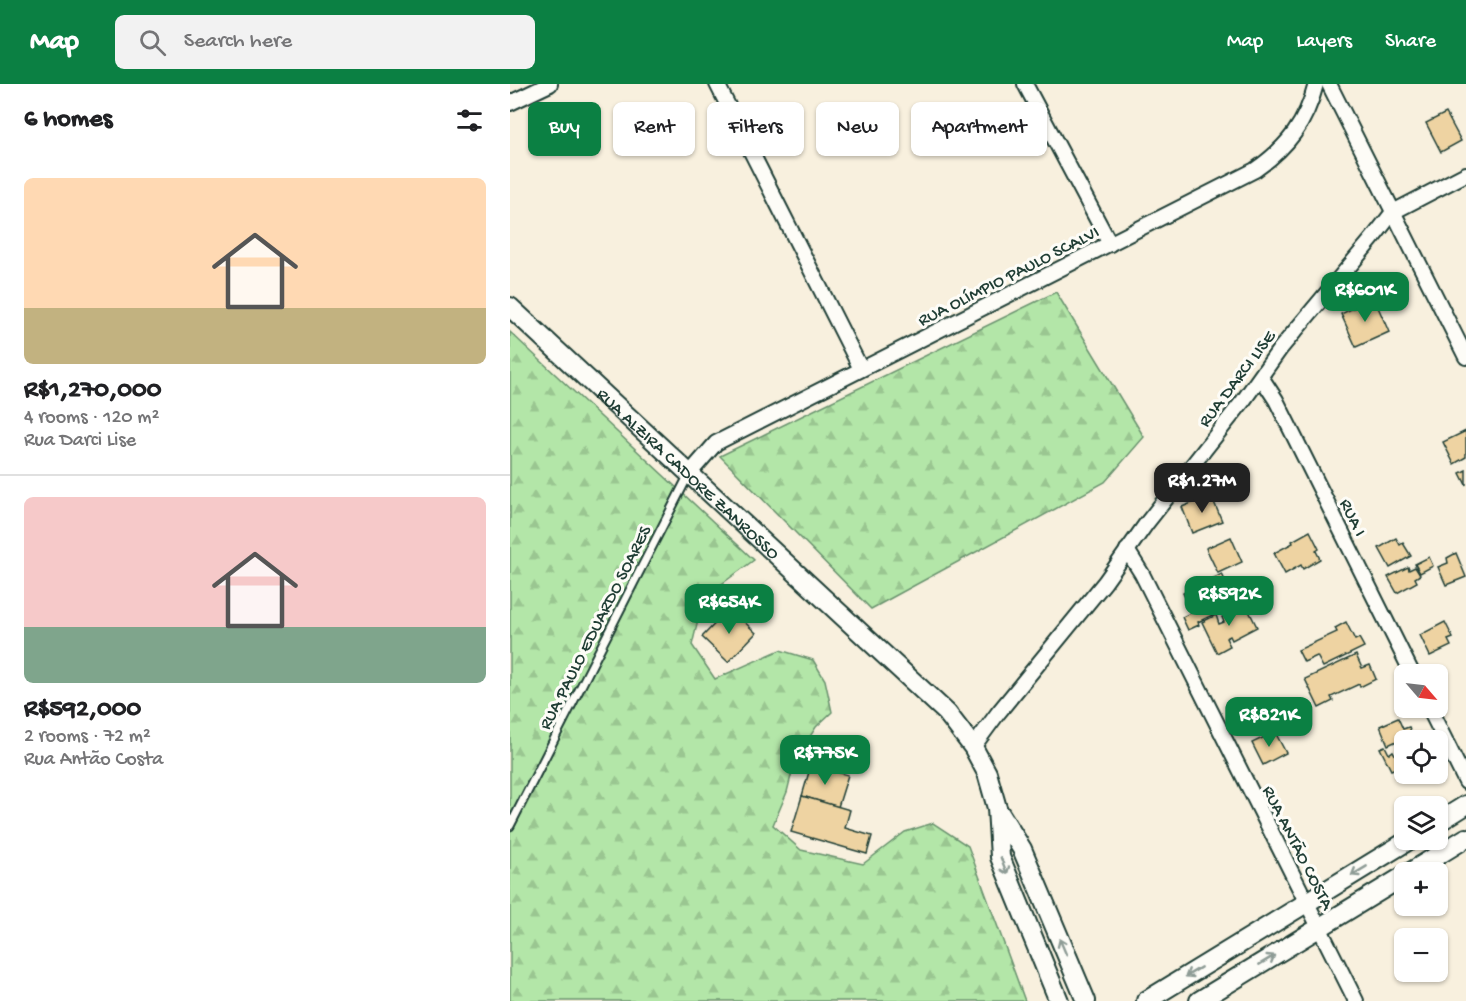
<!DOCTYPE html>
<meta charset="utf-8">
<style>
body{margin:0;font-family:"Gochi Hand",sans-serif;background:#f2f2f2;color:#202124;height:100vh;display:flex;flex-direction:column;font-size:22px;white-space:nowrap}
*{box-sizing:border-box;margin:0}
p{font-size:20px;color:#757577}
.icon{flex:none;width:33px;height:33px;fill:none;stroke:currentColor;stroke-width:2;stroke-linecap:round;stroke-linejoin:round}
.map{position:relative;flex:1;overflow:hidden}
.sheet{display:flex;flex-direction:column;background:#fff;width:510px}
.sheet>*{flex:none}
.hud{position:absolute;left:18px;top:18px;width:570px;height:54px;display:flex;gap:12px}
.needle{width:39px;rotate:118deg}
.fabs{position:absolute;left:884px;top:580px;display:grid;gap:12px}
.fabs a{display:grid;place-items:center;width:54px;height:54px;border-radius:9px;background:#fff;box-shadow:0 2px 4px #0004;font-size:30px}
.price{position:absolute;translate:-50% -51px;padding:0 14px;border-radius:12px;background:#0b8043;color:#fff;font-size:20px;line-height:39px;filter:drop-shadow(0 2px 3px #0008)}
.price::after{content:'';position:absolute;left:50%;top:36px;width:18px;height:14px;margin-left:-9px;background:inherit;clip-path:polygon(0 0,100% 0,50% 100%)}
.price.current{background:#222;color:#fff}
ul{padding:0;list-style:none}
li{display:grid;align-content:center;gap:12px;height:318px;padding:0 24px}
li+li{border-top:2px solid #e0e0e0}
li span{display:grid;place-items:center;height:186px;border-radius:9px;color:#555}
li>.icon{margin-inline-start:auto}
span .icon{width:108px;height:108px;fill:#fffc;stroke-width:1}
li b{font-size:26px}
h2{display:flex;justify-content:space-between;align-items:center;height:72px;padding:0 24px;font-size:26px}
.pill{padding:0 21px;border-radius:9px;background:#fff;box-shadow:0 2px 4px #0004;font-size:21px;line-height:54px}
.pill.current{background:#0b8043;color:#fff}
header{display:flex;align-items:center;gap:36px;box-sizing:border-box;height:84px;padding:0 30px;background:#0b8043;color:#fff}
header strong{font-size:28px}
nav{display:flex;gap:33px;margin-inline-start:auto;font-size:21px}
.search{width:420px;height:54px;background:#f2f2f2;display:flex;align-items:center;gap:15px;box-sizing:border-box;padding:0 21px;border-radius:9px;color:#757577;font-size:22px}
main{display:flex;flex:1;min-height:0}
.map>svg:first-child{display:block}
.forest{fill:url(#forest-firs);stroke:#69926e;stroke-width:1.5}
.building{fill:#eed3a2;stroke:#1f3d34;stroke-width:1.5}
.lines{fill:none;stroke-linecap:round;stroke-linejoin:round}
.service-casing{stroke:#1f3d34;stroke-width:11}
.minor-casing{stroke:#1f3d34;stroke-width:18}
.tertiary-casing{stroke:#1f3d34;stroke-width:22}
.service{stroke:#fdfcf7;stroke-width:7}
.minor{stroke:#fdfcf7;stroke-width:14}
.tertiary{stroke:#fdfcf7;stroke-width:18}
.oneway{stroke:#8e9c96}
.labels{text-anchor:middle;stroke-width:6;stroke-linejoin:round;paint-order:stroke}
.street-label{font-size:18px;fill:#1f3d34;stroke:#fdfcf7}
</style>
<header>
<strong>Map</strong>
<div class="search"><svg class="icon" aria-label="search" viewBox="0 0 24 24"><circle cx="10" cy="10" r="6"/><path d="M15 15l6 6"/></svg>Search here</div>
<nav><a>Map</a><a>Layers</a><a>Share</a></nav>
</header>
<main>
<section class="sheet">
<h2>6 homes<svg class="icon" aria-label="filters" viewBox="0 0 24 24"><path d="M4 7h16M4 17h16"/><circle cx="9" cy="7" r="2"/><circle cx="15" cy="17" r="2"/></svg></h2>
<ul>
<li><span style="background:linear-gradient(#ffd9b3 70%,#c2b280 0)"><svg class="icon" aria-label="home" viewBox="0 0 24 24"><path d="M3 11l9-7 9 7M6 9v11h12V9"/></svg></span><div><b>R$1,270,000</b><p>4 rooms · 120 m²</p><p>Rua Darci Lise</p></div></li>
<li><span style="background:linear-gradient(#f6c9c9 70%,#7fa58c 0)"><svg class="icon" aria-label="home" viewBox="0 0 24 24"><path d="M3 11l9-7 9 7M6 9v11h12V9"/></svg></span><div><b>R$592,000</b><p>2 rooms · 72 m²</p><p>Rua Antão Costa</p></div></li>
</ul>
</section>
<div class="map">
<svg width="956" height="917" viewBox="0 0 956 917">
<defs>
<pattern id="forest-firs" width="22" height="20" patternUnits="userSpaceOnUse" patternTransform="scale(1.5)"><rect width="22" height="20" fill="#b3e6a8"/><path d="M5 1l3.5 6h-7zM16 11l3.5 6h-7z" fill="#9ac691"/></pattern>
</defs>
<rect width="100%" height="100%" fill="#f8f0de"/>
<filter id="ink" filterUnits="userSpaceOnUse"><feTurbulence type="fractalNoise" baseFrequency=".0167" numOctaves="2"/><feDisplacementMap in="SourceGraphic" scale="12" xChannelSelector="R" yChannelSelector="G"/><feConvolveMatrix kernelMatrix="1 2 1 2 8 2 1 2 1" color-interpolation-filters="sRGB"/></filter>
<g filter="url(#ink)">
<!-- forest -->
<g class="forest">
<path d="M546 208 634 353 595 398 361 525 210 372Z"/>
<path d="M0 248 244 476 205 505 189 532 182 561 205 595 270 566 303 576 315 596 322 628 306 643 285 676 277 708 263 741 291 766 353 780 395 748 423 739 458 762 515 917H0Z"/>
</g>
<!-- building -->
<g class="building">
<path d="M936 29 951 57 931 68 916 39Z"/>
<path d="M864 214 879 248 846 263 831 230Z"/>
<path d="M956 347V373L944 380 933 358Z"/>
<path d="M956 386V401L950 389Z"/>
<path d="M701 411 712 437 682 449 672 423Z"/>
<path d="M800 447 809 465 806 467 810 475 793 485 791 481 775 490 764 469 783 459 782 457Z"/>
<path d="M721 453 732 478 708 489 696 464Z"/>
<path d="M886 454 890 461 893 459 901 472 880 484 869 464Z"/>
<path d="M946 469 956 493 936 501 928 483 938 479 937 474Z"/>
<path d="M919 473 923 482 910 489 905 480Z"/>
<path d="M898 483 899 486 905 483 910 491 905 494 907 498 887 509 878 493Z"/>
<path d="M712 490 717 501 712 503 721 522 688 538 689 541 678 546 672 533 689 525 687 520 680 524 673 509Z"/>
<path d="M736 521 747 543 722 556 720 552 716 554 720 562 707 569 692 538 706 531 709 540 714 538 712 533Z"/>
<path d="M220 524 246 549 218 578 192 553Z"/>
<path d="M836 538 845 556 849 554 854 563 813 583 807 572 794 578 788 566 827 548 825 544Z"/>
<path d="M935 538 943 554 938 556 941 562 920 572 910 551Z"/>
<path d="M846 571 852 584 860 581 866 595 850 603 849 600 821 613 823 617 809 624 795 595Z"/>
<path d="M888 634 893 645 899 643 902 650 878 661 870 642Z"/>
<path d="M765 648 776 669 753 681 742 659Z"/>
<path d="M875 662 879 670 883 667 892 684 887 686 886 684 881 686 870 664Z"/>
<path d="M301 681 338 691 328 723 292 712Z"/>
<path d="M292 712 340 726 335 744 362 752 357 770 281 748Z"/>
</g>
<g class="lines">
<!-- service casing -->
<g class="service-casing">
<path id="service" d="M0 742 179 390"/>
</g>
<!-- minor casing -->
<g class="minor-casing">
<g id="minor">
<path d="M207 0 351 285"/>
<path d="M515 0 600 160"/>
<path d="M819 0 956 273"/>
<path d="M0 19 40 0"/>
<path d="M751 293 766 316 903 591"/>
<path d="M179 390 206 359 745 86C778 63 796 39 806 0"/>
<path d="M617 466 632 490 846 917"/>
<path d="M919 624 956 698"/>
<path d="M463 663 488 629 595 498 636 440 733 317 770 265 862 155 883 128 956 90"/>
</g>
</g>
<!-- tertiary casing -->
<g class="tertiary-casing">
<g id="tertiary">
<path id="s1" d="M0 223 437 629 463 663 477 689 487 724 490 773 549 917"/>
<path d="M489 728 512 765 576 917"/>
<path d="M927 739 956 721"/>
<path d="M899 789 956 754"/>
<path d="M636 917 899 756"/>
<path d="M689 917 894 792"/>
</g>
</g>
<!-- service -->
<use href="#service" class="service"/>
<!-- minor -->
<use href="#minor" class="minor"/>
<!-- tertiary -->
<use href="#tertiary" class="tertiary"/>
</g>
<!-- one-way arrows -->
<defs><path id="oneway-shaft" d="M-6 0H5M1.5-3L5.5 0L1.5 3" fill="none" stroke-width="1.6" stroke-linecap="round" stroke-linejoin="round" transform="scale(1.5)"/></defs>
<g class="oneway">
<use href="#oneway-shaft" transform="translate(494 782) rotate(69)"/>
<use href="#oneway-shaft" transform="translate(849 787) rotate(149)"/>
<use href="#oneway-shaft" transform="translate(553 863) rotate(-113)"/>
<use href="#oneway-shaft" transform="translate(757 876) rotate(-31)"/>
<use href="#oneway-shaft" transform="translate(683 888) rotate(149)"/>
</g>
</g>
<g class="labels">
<!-- street labels -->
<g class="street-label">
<text transform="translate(498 191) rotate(-27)" y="6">RUA OLÍMPIO PAULO SCALVI</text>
<text transform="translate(726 294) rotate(-53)" y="6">RUA DARCI LISE</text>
<text dy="6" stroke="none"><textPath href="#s1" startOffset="244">RUA ALZIRA CADORE ZANROSSO</textPath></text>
<text transform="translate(844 433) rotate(64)" y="6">RUA I</text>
<text transform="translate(84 543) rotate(-63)" y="6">RUA PAULO EDUARDO SOARES</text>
<text transform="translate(789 763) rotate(63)" y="6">RUA ANTÃO COSTA</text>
</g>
</g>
</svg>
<div class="fabs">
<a><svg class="needle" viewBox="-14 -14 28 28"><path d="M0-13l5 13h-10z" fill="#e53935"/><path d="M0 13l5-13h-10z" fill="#757577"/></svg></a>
<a><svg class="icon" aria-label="locate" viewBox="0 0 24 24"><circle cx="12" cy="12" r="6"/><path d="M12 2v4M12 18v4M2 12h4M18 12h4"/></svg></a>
<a><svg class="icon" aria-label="layers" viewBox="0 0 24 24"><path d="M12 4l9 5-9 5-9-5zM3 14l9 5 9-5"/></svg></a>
<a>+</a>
<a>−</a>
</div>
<b class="price" style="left:855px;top:239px">R$601K</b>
<b class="price current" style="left:692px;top:430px">R$1.27M</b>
<b class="price" style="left:719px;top:543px">R$592K</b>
<b class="price" style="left:219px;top:551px">R$654K</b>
<b class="price" style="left:759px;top:664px">R$821K</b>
<b class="price" style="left:315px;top:702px">R$775K</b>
<div class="hud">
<a class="pill current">Buy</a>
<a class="pill">Rent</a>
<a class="pill">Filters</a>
<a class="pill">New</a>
<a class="pill">Apartment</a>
</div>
</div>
</main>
